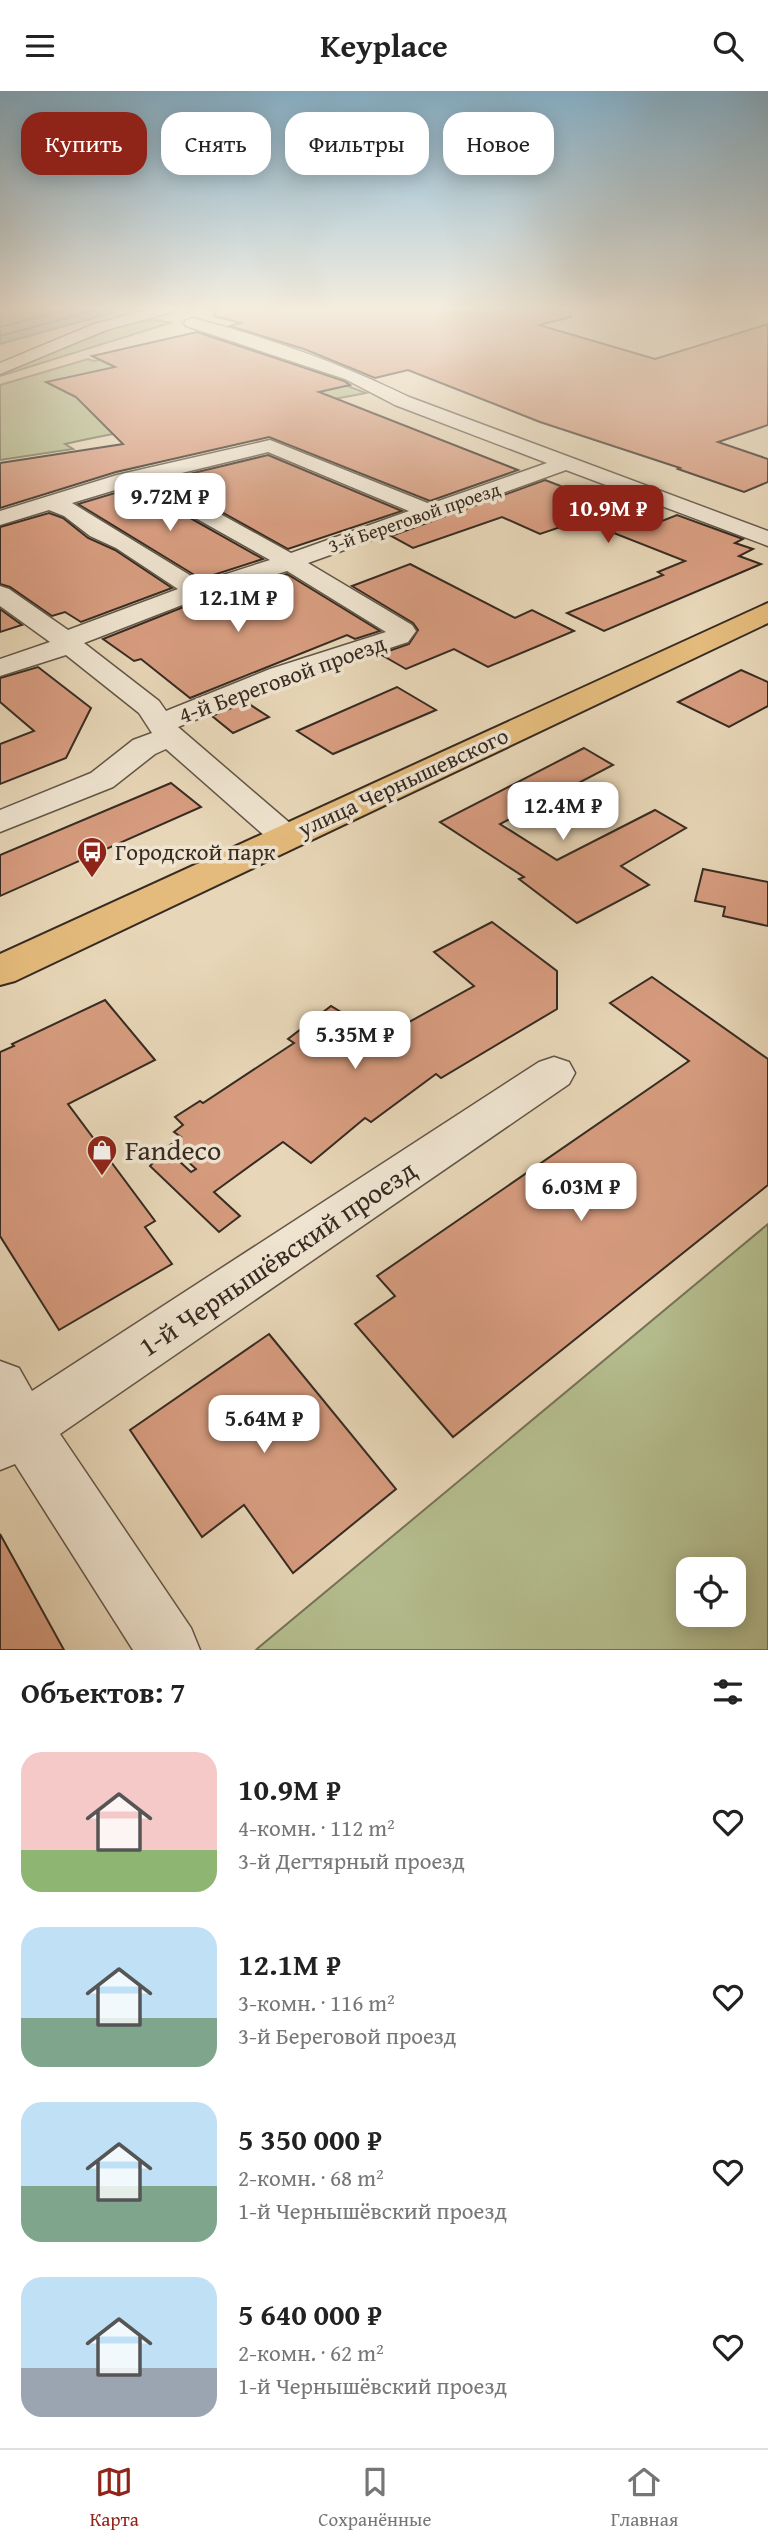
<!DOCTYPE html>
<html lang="ru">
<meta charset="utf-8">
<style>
body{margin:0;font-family:"Gentium Book Plus",serif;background:#f2f2f2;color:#222;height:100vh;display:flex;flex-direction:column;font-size:26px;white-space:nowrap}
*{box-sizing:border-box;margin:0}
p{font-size:23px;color:#767676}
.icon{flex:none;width:38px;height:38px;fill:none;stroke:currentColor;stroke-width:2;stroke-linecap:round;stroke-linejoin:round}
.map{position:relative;height:1559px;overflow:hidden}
.side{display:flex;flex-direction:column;background:#fff;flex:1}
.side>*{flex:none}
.guide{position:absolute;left:21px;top:21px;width:726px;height:63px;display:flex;gap:14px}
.buttons{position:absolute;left:676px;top:1466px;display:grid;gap:14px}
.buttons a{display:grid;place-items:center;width:70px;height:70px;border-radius:14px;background:#fff;box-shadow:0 4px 18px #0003;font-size:35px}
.price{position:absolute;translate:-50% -60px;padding:0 16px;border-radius:14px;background:#fff;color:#222;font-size:23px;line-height:46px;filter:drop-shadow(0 2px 4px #0008)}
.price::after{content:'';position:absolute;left:50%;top:42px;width:21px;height:16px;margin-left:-10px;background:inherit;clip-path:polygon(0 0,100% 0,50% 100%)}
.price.selected{background:#8f2418;color:#fff}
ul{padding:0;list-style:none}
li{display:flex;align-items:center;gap:21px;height:175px;padding:0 21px}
li span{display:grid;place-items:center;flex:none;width:196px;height:140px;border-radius:21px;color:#555}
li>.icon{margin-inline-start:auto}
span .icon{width:84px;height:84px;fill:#fffc;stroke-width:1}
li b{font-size:30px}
h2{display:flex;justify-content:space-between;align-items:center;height:84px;padding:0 21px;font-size:30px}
.pill{padding:0 24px;border-radius:21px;background:#fff;box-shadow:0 4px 18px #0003;font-size:24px;line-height:63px}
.pill.selected{background:#8f2418;color:#fff}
header{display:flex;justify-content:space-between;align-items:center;height:91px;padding:0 21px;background:#fff;font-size:32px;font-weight:600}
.dock{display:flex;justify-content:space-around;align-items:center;height:98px;border-top:2px solid #e0e0e0;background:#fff;font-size:19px;color:#767676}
.dock a{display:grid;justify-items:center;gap:4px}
.dock .selected{color:#8f2418}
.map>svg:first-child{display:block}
.green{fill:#b5be8f;stroke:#767458;stroke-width:2;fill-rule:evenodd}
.water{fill:#97b9b0;stroke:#708077;stroke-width:2}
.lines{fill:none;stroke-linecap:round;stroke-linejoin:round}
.shore{stroke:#667269;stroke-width:2}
.building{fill:#d79c7f;stroke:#362b22;stroke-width:2}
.minor-casing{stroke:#625647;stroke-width:3}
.major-casing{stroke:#362b22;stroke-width:4}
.minor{fill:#efe4d0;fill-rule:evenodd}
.major{fill:#e4bb7c;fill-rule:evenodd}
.labels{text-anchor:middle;stroke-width:7;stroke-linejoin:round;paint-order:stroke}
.far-street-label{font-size:19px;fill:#362b22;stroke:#efe4d0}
.street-label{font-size:23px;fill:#362b22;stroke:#efe4d0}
.poi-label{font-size:23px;fill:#362b22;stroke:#efe4d0;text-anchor:start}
.near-poi-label{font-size:28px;fill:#362b22;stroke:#efe4d0;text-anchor:start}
.near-street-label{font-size:28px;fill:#362b22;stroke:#efe4d0}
</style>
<header><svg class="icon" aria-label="menu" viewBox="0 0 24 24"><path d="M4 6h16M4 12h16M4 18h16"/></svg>Keyplace<svg class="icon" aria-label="search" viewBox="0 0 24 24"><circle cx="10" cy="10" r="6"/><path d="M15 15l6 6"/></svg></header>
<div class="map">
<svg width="768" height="1559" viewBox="0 0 768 1559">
<rect width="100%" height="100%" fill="#e7d6b7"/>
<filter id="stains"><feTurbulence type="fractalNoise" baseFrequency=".00286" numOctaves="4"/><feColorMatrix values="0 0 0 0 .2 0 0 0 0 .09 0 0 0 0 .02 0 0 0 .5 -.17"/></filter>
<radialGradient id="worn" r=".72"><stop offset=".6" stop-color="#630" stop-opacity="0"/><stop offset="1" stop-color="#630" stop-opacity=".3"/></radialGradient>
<!-- green -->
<g class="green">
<path d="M157 229 170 232 0 285V283L123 233Z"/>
<path d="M187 251 221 262 252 259 366 302C266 322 164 330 65 353L73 358 0 369V294L88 268 94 270Z"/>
<path d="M768 1133V1559H256L258 1557ZM688 1479H733V1524H688Z"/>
</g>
<!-- water -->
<path class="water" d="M0 217H130L0 253Z"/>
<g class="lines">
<!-- shore -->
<g class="shore">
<path d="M0 236 71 217"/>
<path d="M0 245 103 217"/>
</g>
</g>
<!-- building -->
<g class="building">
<path d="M215 217H570L571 226 539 234 655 268 768 233V334L718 351 768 368V391L744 401 678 378 680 377 540 331 408 279 375 287 304 258 230 235 241 232 214 225Z"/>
<path d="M197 241 344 290 350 294 319 301 518 379 430 410 269 346 116 381 0 417V372L123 353 76 306 46 291 115 276 92 265Z"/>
<path d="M268 364 402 420 288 458 164 389Z"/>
<path d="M545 389 657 432 677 424 743 448 735 452 753 458 739 465 761 473 604 540 567 522 663 484 658 481 685 470 581 429 540 443 502 426 413 457 391 445Z"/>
<path d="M135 396 263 468 201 488 78 413Z"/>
<path d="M49 422 63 427 88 447 115 459 172 497 81 531 65 521 52 525 10 496 0 493V436Z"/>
<path d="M410 473 515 527 532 519 574 540 488 576 454 558 406 578 380 563 409 553 418 539 413 532 352 495Z"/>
<path d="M287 483 380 540 355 548 347 544 190 607 141 568 134 570 103 548 196 511Z"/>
<path d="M0 518 22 534 0 541Z"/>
<path d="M38 576 91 617 66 667 0 693V653L34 640 0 611V587Z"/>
<path d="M741 579 768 591V615L729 636 678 611Z"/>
<path d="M397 596 436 619 333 663 297 640Z"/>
<path d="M246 611 269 626 233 642 212 625Z"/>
<path d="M584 657 613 674 500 733 557 769 655 719 686 737 621 775 649 794 577 832 519 788 524 786 440 731Z"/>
<path d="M171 692 201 716 0 805V764Z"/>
<path d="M703 778 768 791V835L723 825 725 816 695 810Z"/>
<path d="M492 831 557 880V918L441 987 436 983 371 1031 365 1027 311 1072 283 1051 214 1101 240 1125 219 1141 150 1075 166 1058 191 1081 196 1078 170 1054 181 1046 174 1041 183 1034 175 1026 200 1010 203 1012 294 952 288 948 331 915 382 946 474 895 434 861Z"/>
<path d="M652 886 768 968V1094L453 1346 355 1233 395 1205 377 1185 689 970 610 912Z"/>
<path d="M105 909 155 969 68 1013 155 1130 145 1136 172 1173 59 1239 0 1145V961L14 955 12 953Z"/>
<path d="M269 1243 396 1398 293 1482 244 1414 202 1446 130 1339Z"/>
<path d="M0 1443 64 1559H0Z"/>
</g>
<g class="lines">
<!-- minor casing -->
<g class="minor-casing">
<g id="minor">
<path d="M154 217H178L175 220 106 239 0 283V272L94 233Z"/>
<path d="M192 227C267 246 340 272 409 306L768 440V455L566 379 308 472 412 534 416 540 408 551 290 590 178 636 298 739 303 746 298 753 286 756 274 753 166 658 155 663 113 696 0 741V719L91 682 133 649 152 642 139 622 66 564 0 585V568L50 551 0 515V495L9 498 68 539 178 498 116 457 90 445 64 425 49 419 0 434V420L117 384 270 349 430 413 547 372 395 314 345 288 186 235 184 232 186 229ZM268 361 409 420 291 462 157 388ZM135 393 270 469 201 491 72 412ZM287 480 386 541 270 578 166 620 159 610 84 552 195 509Z"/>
<path d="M554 966 569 971 575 982 569 993 60 1343 191 1537 200 1559H133L15 1373 0 1379V1270L19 1277 32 1300 539 971Z"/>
</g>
</g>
<!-- major casing -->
<g class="major-casing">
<path id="major" d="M768 512V532L15 890 0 894V863Z"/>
</g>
<!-- minor -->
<use href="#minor" class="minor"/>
<!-- major -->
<use href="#major" class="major"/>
</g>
<!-- sky -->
<linearGradient id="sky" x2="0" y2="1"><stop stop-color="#87b6d2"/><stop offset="0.5" stop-color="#f4eddf"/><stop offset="1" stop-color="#f4eddf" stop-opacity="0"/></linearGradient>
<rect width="768" height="435" fill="url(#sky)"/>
<!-- icons -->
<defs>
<g id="bus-pin" transform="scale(1.575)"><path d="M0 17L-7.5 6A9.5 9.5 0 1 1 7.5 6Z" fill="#8f2418" stroke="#efe4d0"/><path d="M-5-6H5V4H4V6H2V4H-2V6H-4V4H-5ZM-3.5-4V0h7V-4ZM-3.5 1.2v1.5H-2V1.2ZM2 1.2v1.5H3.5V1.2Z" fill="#fff"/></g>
<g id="shop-pin" transform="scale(1.575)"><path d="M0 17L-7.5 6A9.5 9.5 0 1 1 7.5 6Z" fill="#8f2418" stroke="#efe4d0"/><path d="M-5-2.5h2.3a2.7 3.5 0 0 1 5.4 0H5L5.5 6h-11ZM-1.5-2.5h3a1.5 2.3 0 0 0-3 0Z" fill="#fff"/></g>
</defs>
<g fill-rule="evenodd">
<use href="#bus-pin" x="92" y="761"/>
<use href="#shop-pin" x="102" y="1059"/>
</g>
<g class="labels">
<!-- far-street labels -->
<g class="far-street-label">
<text transform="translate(414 426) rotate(-19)" y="7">3-й Береговой проезд</text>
</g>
<!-- street labels -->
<g class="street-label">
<text transform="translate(282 588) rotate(-20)" y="8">4-й Береговой проезд</text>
<text transform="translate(403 691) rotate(-25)" y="8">улица Чернышевского</text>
</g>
<!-- poi labels -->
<g class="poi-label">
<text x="115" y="769">Городской парк</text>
</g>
<!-- near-poi labels -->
<g class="near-poi-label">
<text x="125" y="1069">Fandeco</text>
</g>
<!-- near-street labels -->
<g class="near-street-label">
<text transform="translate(277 1167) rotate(-34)" y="10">1-й Чернышёвский проезд</text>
</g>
</g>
<rect width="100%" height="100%" filter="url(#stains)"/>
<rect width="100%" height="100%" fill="url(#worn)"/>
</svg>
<div class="buttons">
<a><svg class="icon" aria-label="locate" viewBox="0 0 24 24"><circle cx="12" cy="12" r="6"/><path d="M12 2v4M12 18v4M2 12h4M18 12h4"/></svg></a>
</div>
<b class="price" style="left:170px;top:442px">9.72M ₽</b>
<b class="price selected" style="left:608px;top:454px">10.9M ₽</b>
<b class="price" style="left:238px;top:543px">12.1M ₽</b>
<b class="price" style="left:563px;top:751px">12.4M ₽</b>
<b class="price" style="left:355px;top:980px">5.35M ₽</b>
<b class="price" style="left:581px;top:1132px">6.03M ₽</b>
<b class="price" style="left:264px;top:1364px">5.64M ₽</b>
<div class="guide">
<a class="pill selected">Купить</a>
<a class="pill">Снять</a>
<a class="pill">Фильтры</a>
<a class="pill">Новое</a>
</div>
</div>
<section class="side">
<h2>Объектов: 7<svg class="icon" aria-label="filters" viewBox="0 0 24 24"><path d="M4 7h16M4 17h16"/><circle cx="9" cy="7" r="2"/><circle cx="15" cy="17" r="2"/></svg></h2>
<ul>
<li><span style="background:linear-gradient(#f6c9c9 70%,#8fb573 0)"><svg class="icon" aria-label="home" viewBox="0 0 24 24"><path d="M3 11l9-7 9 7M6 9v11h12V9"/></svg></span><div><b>10.9M ₽</b><p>4-комн. · 112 m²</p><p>3-й Дегтярный проезд</p></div><svg class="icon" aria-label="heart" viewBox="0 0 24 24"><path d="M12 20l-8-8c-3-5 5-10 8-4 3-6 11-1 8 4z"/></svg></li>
<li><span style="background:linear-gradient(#bfe0f5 65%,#7fa58c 0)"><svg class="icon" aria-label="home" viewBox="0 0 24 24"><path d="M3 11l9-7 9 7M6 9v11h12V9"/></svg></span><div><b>12.1M ₽</b><p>3-комн. · 116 m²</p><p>3-й Береговой проезд</p></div><svg class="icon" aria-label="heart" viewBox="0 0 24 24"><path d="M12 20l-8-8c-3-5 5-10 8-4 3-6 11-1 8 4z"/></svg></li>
<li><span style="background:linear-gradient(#bfe0f5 60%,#7fa58c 0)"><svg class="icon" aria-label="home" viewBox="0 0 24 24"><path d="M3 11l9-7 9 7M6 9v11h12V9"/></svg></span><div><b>5 350 000 ₽</b><p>2-комн. · 68 m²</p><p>1-й Чернышёвский проезд</p></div><svg class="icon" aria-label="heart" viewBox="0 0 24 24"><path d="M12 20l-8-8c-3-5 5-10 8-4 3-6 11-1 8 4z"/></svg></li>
<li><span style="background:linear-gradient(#bfe0f5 65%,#9aa5b1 0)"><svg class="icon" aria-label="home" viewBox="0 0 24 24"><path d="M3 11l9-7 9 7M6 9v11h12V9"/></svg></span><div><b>5 640 000 ₽</b><p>2-комн. · 62 m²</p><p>1-й Чернышёвский проезд</p></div><svg class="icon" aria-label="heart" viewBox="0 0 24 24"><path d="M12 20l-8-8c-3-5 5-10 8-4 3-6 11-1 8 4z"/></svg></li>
</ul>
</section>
<nav class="dock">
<a class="selected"><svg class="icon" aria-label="map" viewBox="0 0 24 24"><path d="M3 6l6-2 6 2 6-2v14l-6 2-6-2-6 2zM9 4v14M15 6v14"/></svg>Карта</a>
<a><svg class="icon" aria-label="saved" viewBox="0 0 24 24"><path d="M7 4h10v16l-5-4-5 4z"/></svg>Сохранённые</a>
<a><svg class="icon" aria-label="home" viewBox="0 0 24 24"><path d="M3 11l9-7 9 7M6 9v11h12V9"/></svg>Главная</a>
</nav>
